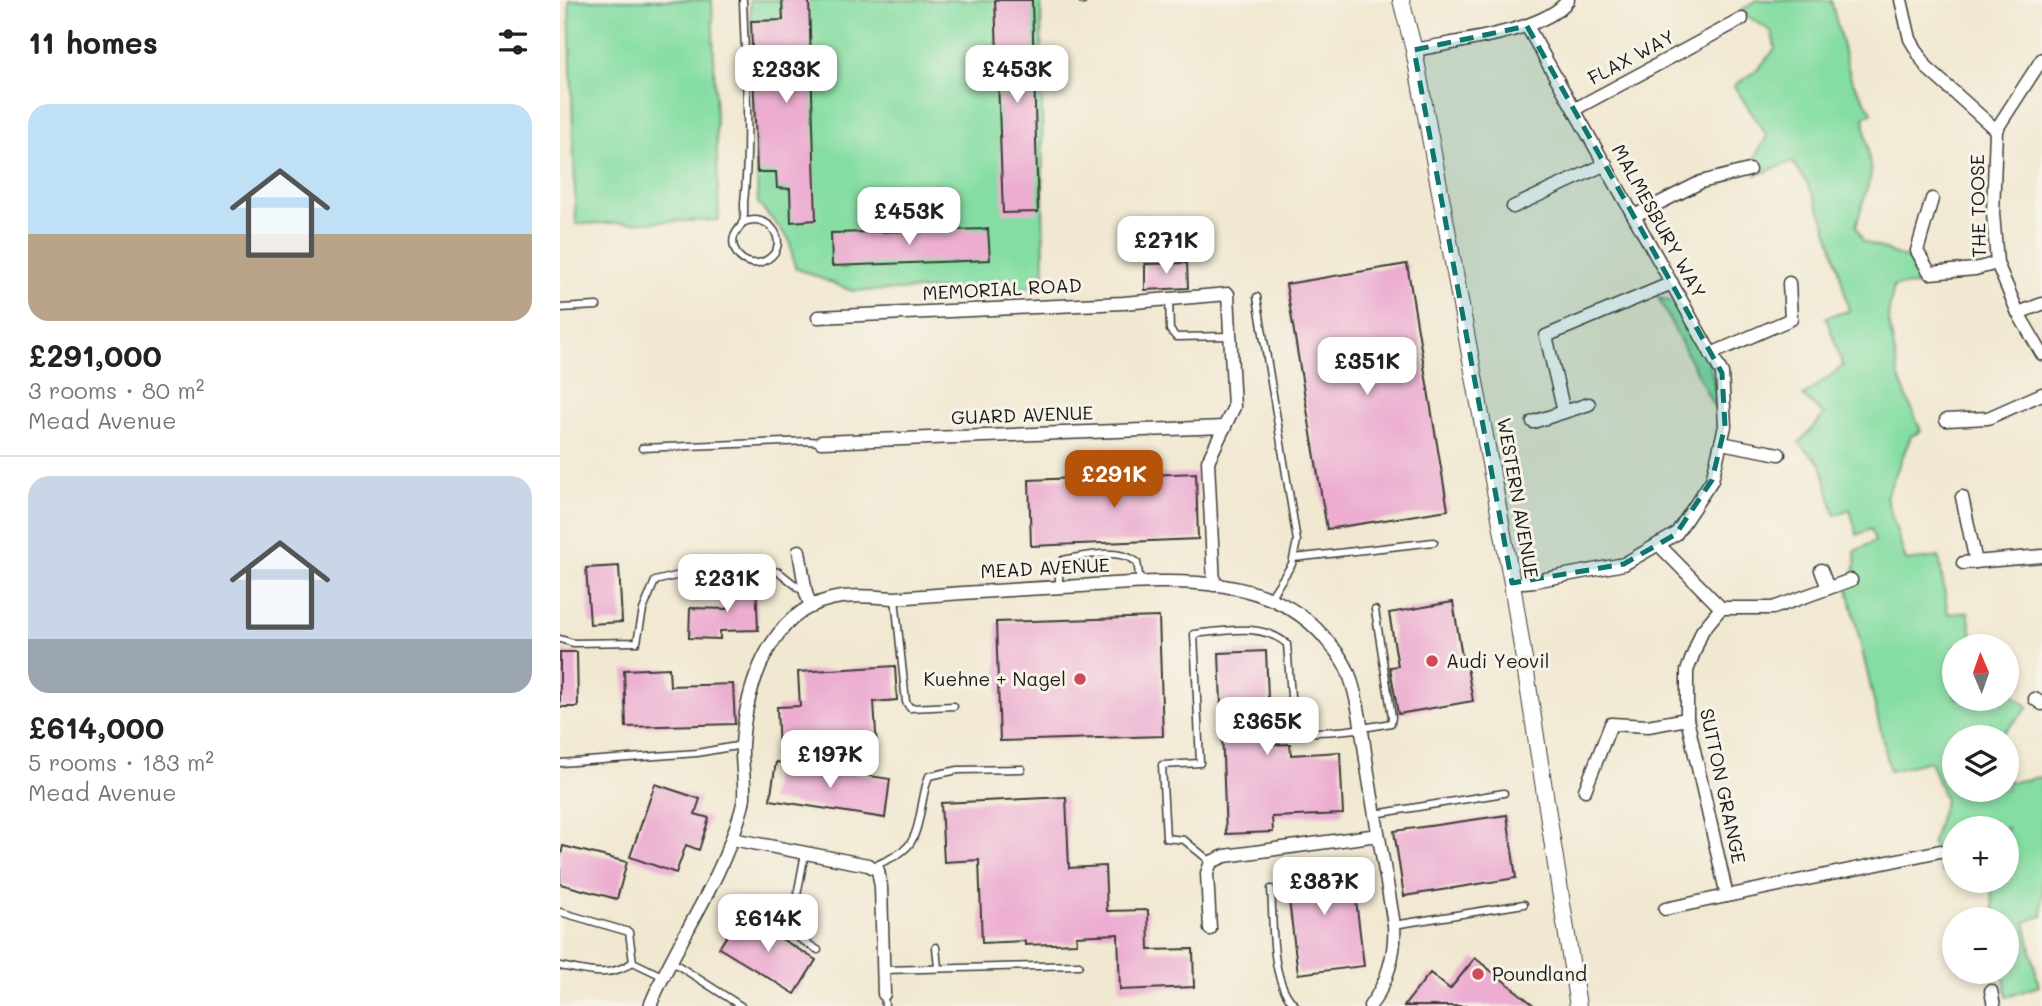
<!DOCTYPE html>
<meta charset="utf-8">
<style>
body{margin:0;font-family:Mali,sans-serif;background:#f2f2f2;color:#222;height:100vh;display:flex;flex-direction:column;font-size:26px;white-space:nowrap}
*{box-sizing:border-box;margin:0}
p{font-size:23px;color:#767676}
.icon{flex:none;width:38px;height:38px;fill:none;stroke:currentColor;stroke-width:2;stroke-linecap:round;stroke-linejoin:round}
.map{position:relative;flex:1;overflow:hidden}
.drawer{display:flex;flex-direction:column;background:#fff;width:560px}
.drawer>*{flex:none}
.needle{width:46px;rotate:358deg}
.buttons{position:absolute;left:1382px;top:634px;display:grid;gap:14px}
.buttons a{display:grid;place-items:center;width:77px;height:77px;border-radius:50%;background:#fff;box-shadow:0 4px 10px #0003;font-size:35px}
.price{position:absolute;translate:-50% -60px;padding:0 16px;border-radius:14px;background:#fff;color:#222;font-size:23px;line-height:46px;filter:drop-shadow(0 2px 4px #0008)}
.price::after{content:'';position:absolute;left:50%;top:42px;width:21px;height:16px;margin-left:-10px;background:inherit;clip-path:polygon(0 0,100% 0,50% 100%)}
.price.active{background:#b45309;color:#fff}
ul{padding:0;list-style:none}
li{display:grid;align-content:center;gap:14px;height:371px;padding:0 28px}
li+li{border-top:2px solid #e0e0e0}
li span{display:grid;place-items:center;height:217px;border-radius:21px;color:#555}
li>.icon{margin-inline-start:auto}
span .icon{width:126px;height:126px;fill:#fffc;stroke-width:1}
li b{font-size:30px}
h2{display:flex;justify-content:space-between;align-items:center;height:84px;padding:0 28px;font-size:30px}
main{display:flex;flex:1;min-height:0}
.map>svg:first-child{display:block}
.green{fill:#84dda2;stroke:#507c5f;stroke-width:2}
.building{fill:#ecadd1}
.lines{fill:none;stroke-linecap:round;stroke-linejoin:round}
.service-casing{stroke:#3c3b37;stroke-width:9}
.minor-casing{stroke:#3c3b37;stroke-width:15}
.tertiary-casing{stroke:#3c3b37;stroke-width:18}
.service{stroke:#fff;stroke-width:6}
.minor{stroke:#fff;stroke-width:12}
.tertiary{stroke:#fff;stroke-width:16}
.marked{fill:#0f766e;fill-opacity:0.2;stroke:#0f766e;stroke-width:5;stroke-dasharray:14 9;stroke-linejoin:round}
.poi-dot{fill:#d1495b;stroke:#f7f3e8;stroke-width:2.5}
.labels{text-anchor:middle;stroke-width:6;stroke-linejoin:round;paint-order:stroke}
.street-label{font-size:19px;fill:#1c1c1c;stroke:#f7f3e8}
.poi-label{font-size:19px;fill:#1c1c1c;stroke:#f7f3e8;text-anchor:start}
</style>
<main>
<section class="drawer">
<h2>11 homes<svg class="icon" aria-label="filters" viewBox="0 0 24 24"><path d="M4 7h16M4 17h16"/><circle cx="9" cy="7" r="2"/><circle cx="15" cy="17" r="2"/></svg></h2>
<ul>
<li><span style="background:linear-gradient(#bfe0f5 60%,#b9a48a 0)"><svg class="icon" aria-label="home" viewBox="0 0 24 24"><path d="M3 11l9-7 9 7M6 9v11h12V9"/></svg></span><div><b>£291,000</b><p>3 rooms · 80 m²</p><p>Mead Avenue</p></div></li>
<li><span style="background:linear-gradient(#c9d6e8 75%,#9aa5b1 0)"><svg class="icon" aria-label="home" viewBox="0 0 24 24"><path d="M3 11l9-7 9 7M6 9v11h12V9"/></svg></span><div><b>£614,000</b><p>5 rooms · 183 m²</p><p>Mead Avenue</p></div></li>
</ul>
</section>
<div class="map">
<svg width="1482" height="1006" viewBox="0 0 1482 1006">
<rect width="100%" height="100%" fill="#f7f3e8"/>
<filter id="ink" filterUnits="userSpaceOnUse"><feTurbulence type="fractalNoise" baseFrequency=".0143" numOctaves="2"/><feDisplacementMap in="SourceGraphic" scale="14" xChannelSelector="R" yChannelSelector="G"/><feConvolveMatrix kernelMatrix="1 2 1 2 8 2 1 2 1" color-interpolation-filters="sRGB"/></filter>
<filter id="wash" filterUnits="userSpaceOnUse"><feTurbulence type="fractalNoise" baseFrequency=".00686" numOctaves="4" result="noise"/><feDisplacementMap in="SourceGraphic" scale="28" xChannelSelector="R" yChannelSelector="G"/><feGaussianBlur stdDeviation="1.57" result="paint"/><feColorMatrix in="noise" values="0 0 0 0 0 0 0 0 0 0 0 0 0 0 0 0 0 1.4 0 .05"/><feComposite in="paint" operator="in"/></filter>
<g filter="url(#wash)">
<rect width="100%" height="100%" fill="#f1e8d1"/>
<!-- green -->
<g class="green">
<path d="M9 0H152L159 220 16 224Z"/>
<path d="M190 0H481L484 287 292 291 235 268 229 239 198 203Z"/>
<path d="M1197 0H1271L1291 79 1312 112 1304 118 1311 175 1296 226 1303 241 1348 259 1360 285 1334 286 1328 315 1339 378 1361 431 1351 436 1326 497 1346 561 1379 557 1388 614 1408 612 1414 646H1395V698H1447V690L1469 707 1439 737H1395V789H1447V779L1452 782 1482 777V916L1465 922 1479 986 1447 997 1443 971H1447V919H1435L1430 883 1419 880H1447V828H1395V875L1382 872 1372 843 1385 800 1370 761 1330 771 1288 589 1296 563 1295 551 1315 541 1311 529 1297 535 1290 509 1275 515 1261 464 1239 443 1264 415 1243 396 1283 366 1266 317 1289 311C1278 265 1264 199 1232 162L1196 175V155L1207 136 1174 86 1198 69 1215 49 1212 32 1180 11Z"/>
<path d="M1098 297C1105 300 1114 302 1118 307 1143 334 1154 371 1157 406L1154 407Z"/>
</g>
<g id="blocks">
<!-- building -->
<g class="building">
<path d="M222 0H249L256 220 231 222 230 189 217 188 216 172H197L191 21 223 20Z"/>
<path d="M435 0H472L478 212 443 213Z"/>
<path d="M428 229 430 260 272 266 271 233Z"/>
<path d="M627 263 628 288 585 290V264Z"/>
<path d="M847 264 888 510 767 529 726 284Z"/>
<path d="M636 473 638 539 471 546 469 480Z"/>
<path d="M59 566 62 622 30 624 26 568Z"/>
<path d="M196 581 198 630 160 631V639L129 638 130 608 168 609V582Z"/>
<path d="M893 602 902 656H905L913 701 838 714 830 667 838 666 829 613Z"/>
<path d="M599 617 603 736 440 741 436 622Z"/>
<path d="M706 651 710 745 730 744 731 755 780 752 783 814 712 817 713 832 666 834 659 653Z"/>
<path d="M0 652H17L18 707H0Z"/>
<path d="M335 666 337 700 314 702 317 749 219 754 217 707 240 706 238 672Z"/>
<path d="M109 668 110 686 173 684 175 724 66 727 64 670Z"/>
<path d="M216 762 330 779 325 818 210 800Z"/>
<path d="M95 784 140 799 135 814 149 818 139 850 126 845 116 873 70 857Z"/>
<path d="M506 797 509 868 545 866 547 911 588 910 589 950 633 949 634 987 560 990 558 934 516 936 517 943 465 945V941L422 943 419 860 384 862 381 803Z"/>
<path d="M947 815 956 878 844 896 834 831Z"/>
<path d="M3 846 67 862 57 899 0 884V859Z"/>
<path d="M791 859 804 966 738 974 725 867Z"/>
<path d="M181 914 256 960 235 994 159 948Z"/>
<path d="M915 958 975 1006H844L870 973 890 989Z"/>
</g>
</g>
</g>
<g filter="url(#ink)">
<use href="#blocks" fill-opacity="0" stroke="#3c3b37" stroke-width="2"/>
<g class="lines">
<!-- service casing -->
<g class="service-casing">
<g id="service">
<path d="M523 0V1"/>
<path d="M182 223C210 210 231 244 208 259 195 268 178 262 174 247 171 236 177 232 182 224 185 219 184 209 184 203 191 135 185 67 183 0"/>
<path d="M697 297 737 541 732 564 710 598"/>
<path d="M609 299 610 330 616 337 670 336"/>
<path d="M0 308 37 306"/>
<path d="M82 448 249 441 261 442"/>
<path d="M734 558 874 542"/>
<path d="M499 586V568L503 560C525 555 559 548 577 562L580 581"/>
<path d="M335 598 346 702 350 708 394 706"/>
<path d="M0 639 13 643 77 642 83 610 95 581 148 568 183 567 219 572 244 592"/>
<path d="M0 763 137 753 182 745"/>
<path d="M815 814 944 793"/>
<path d="M245 853 230 933 258 950"/>
<path d="M651 862 624 840 606 838 602 765 640 763 634 634C666 631 701 622 727 644L733 723 737 731C769 734 800 729 831 723L832 717 815 610"/>
<path d="M314 866C325 861 339 856 348 846 361 832 361 795 369 776L398 770 462 769"/>
<path d="M711 889C714 924 709 982 736 1006"/>
<path d="M0 912 69 932 73 962"/>
<path d="M834 925 964 904"/>
<path d="M376 947 378 968"/>
<path d="M111 961 181 1006"/>
<path d="M0 966C28 971 48 979 73 962L102 976"/>
<path d="M324 970 519 965"/>
<path d="M324 994 325 1006"/>
</g>
</g>
<!-- minor casing -->
<g class="minor-casing">
<g id="minor">
<path d="M1341 0 1350 39 1367 68 1436 130"/>
<path d="M854 50C893 42 985 32 1008 0"/>
<path d="M1482 59 1436 130 1433 213 1437 263 1458 313 1482 354"/>
<path d="M1015 109 1182 19"/>
<path d="M1372 199 1357 251 1370 273 1415 269 1437 263"/>
<path d="M953 207 1046 164"/>
<path d="M1074 216 1141 182 1189 170"/>
<path d="M1458 313 1482 304"/>
<path d="M258 317 563 303 668 294 674 407 648 461 654 585"/>
<path d="M1151 354 1231 319 1229 283"/>
<path d="M1004 412 986 336 1112 283"/>
<path d="M1386 420 1428 418 1482 394"/>
<path d="M973 422 1029 404"/>
<path d="M261 442 665 427"/>
<path d="M1161 443 1219 454"/>
<path d="M1402 497 1416 562"/>
<path d="M1098 544 1161 608H1213L1291 580"/>
<path d="M239 551 246 593 251 607"/>
<path d="M1403 563 1482 556"/>
<path d="M1261 570 1268 588"/>
<path d="M952 583 975 581 1064 564 1116 534 1152 480 1165 426 1162 373 967 26"/>
<path d="M1161 608 1142 631 1127 671V719L1167 896"/>
<path d="M1475 699 1482 704"/>
<path d="M1025 790 1051 724 1088 726 1127 719"/>
<path d="M172 839 308 865 318 870 321 887 324 994"/>
<path d="M1105 909 1380 851"/>
<path d="M650 929 647 873 651 862 665 856 818 835"/>
<path d="M1431 991 1434 1006"/>
<path d="M90 1006C113 948 151 897 172 838 176 826 183 810 184 797 185 779 181 761 182 744 186 688 209 613 271 599 292 594 314 597 335 598 397 593 459 589 521 586 604 581 711 568 769 643 777 652 785 662 789 674 800 705 803 741 808 773 816 824 826 874 834 925 836 953 827 984 810 1006"/>
</g>
</g>
<!-- tertiary casing -->
<g class="tertiary-casing">
<path id="tertiary" d="M841 0 854 50 952 583 1018 1006"/>
</g>
<!-- service -->
<use href="#service" class="service"/>
<!-- minor -->
<use href="#minor" class="minor"/>
<!-- tertiary -->
<use href="#tertiary" class="tertiary"/>
</g>
</g>
<!-- marked area -->
<path class="marked" d="M967 26 1162 373 1165 426 1152 480 1116 534 1064 564 952 583 854 50Z"/>
<!-- markers -->
<g class="poi-dot">
<circle cx="872" cy="661" r="7"/>
<circle cx="520" cy="679" r="7"/>
<circle cx="918" cy="974" r="7"/>
</g>
<g class="labels">
<!-- street labels -->
<g class="street-label">
<text transform="translate(1071 57) rotate(-28)" y="7">FLAX WAY</text>
<text transform="translate(1418 206) rotate(-91)" y="7">THE TOOSE</text>
<text transform="translate(1099 221) rotate(61)" y="7">MALMESBURY WAY</text>
<text transform="translate(442 289) rotate(-3)" y="7">MEMORIAL ROAD</text>
<text transform="translate(462 415) rotate(-2)" y="7">GUARD AVENUE</text>
<text transform="translate(958 498) rotate(80)" y="7">WESTERN AVENUE</text>
<text transform="translate(485 568) rotate(-3)" y="7">MEAD AVENUE</text>
<text transform="translate(1163 786) rotate(78)" y="7">SUTTON GRANGE</text>
</g>
<!-- poi labels -->
<g class="poi-label">
<text x="886" y="668">Audi Yeovil</text>
<text x="506" y="686" text-anchor="end">Kuehne + Nagel</text>
<text x="932" y="981">Poundland</text>
</g>
</g>
</svg>
<div class="buttons">
<a><svg class="needle" viewBox="-14 -14 28 28"><path d="M0-13l5 13h-10z" fill="#e53935"/><path d="M0 13l5-13h-10z" fill="#767676"/></svg></a>
<a><svg class="icon" aria-label="layers" viewBox="0 0 24 24"><path d="M12 4l9 5-9 5-9-5zM3 14l9 5 9-5"/></svg></a>
<a>+</a>
<a>−</a>
</div>
<b class="price" style="left:226px;top:105px">£233K</b>
<b class="price" style="left:457px;top:105px">£453K</b>
<b class="price" style="left:349px;top:247px">£453K</b>
<b class="price" style="left:606px;top:276px">£271K</b>
<b class="price" style="left:807px;top:397px">£351K</b>
<b class="price active" style="left:554px;top:510px">£291K</b>
<b class="price" style="left:167px;top:614px">£231K</b>
<b class="price" style="left:707px;top:757px">£365K</b>
<b class="price" style="left:270px;top:790px">£197K</b>
<b class="price" style="left:764px;top:917px">£387K</b>
<b class="price" style="left:208px;top:954px">£614K</b>
</div>
</main>
